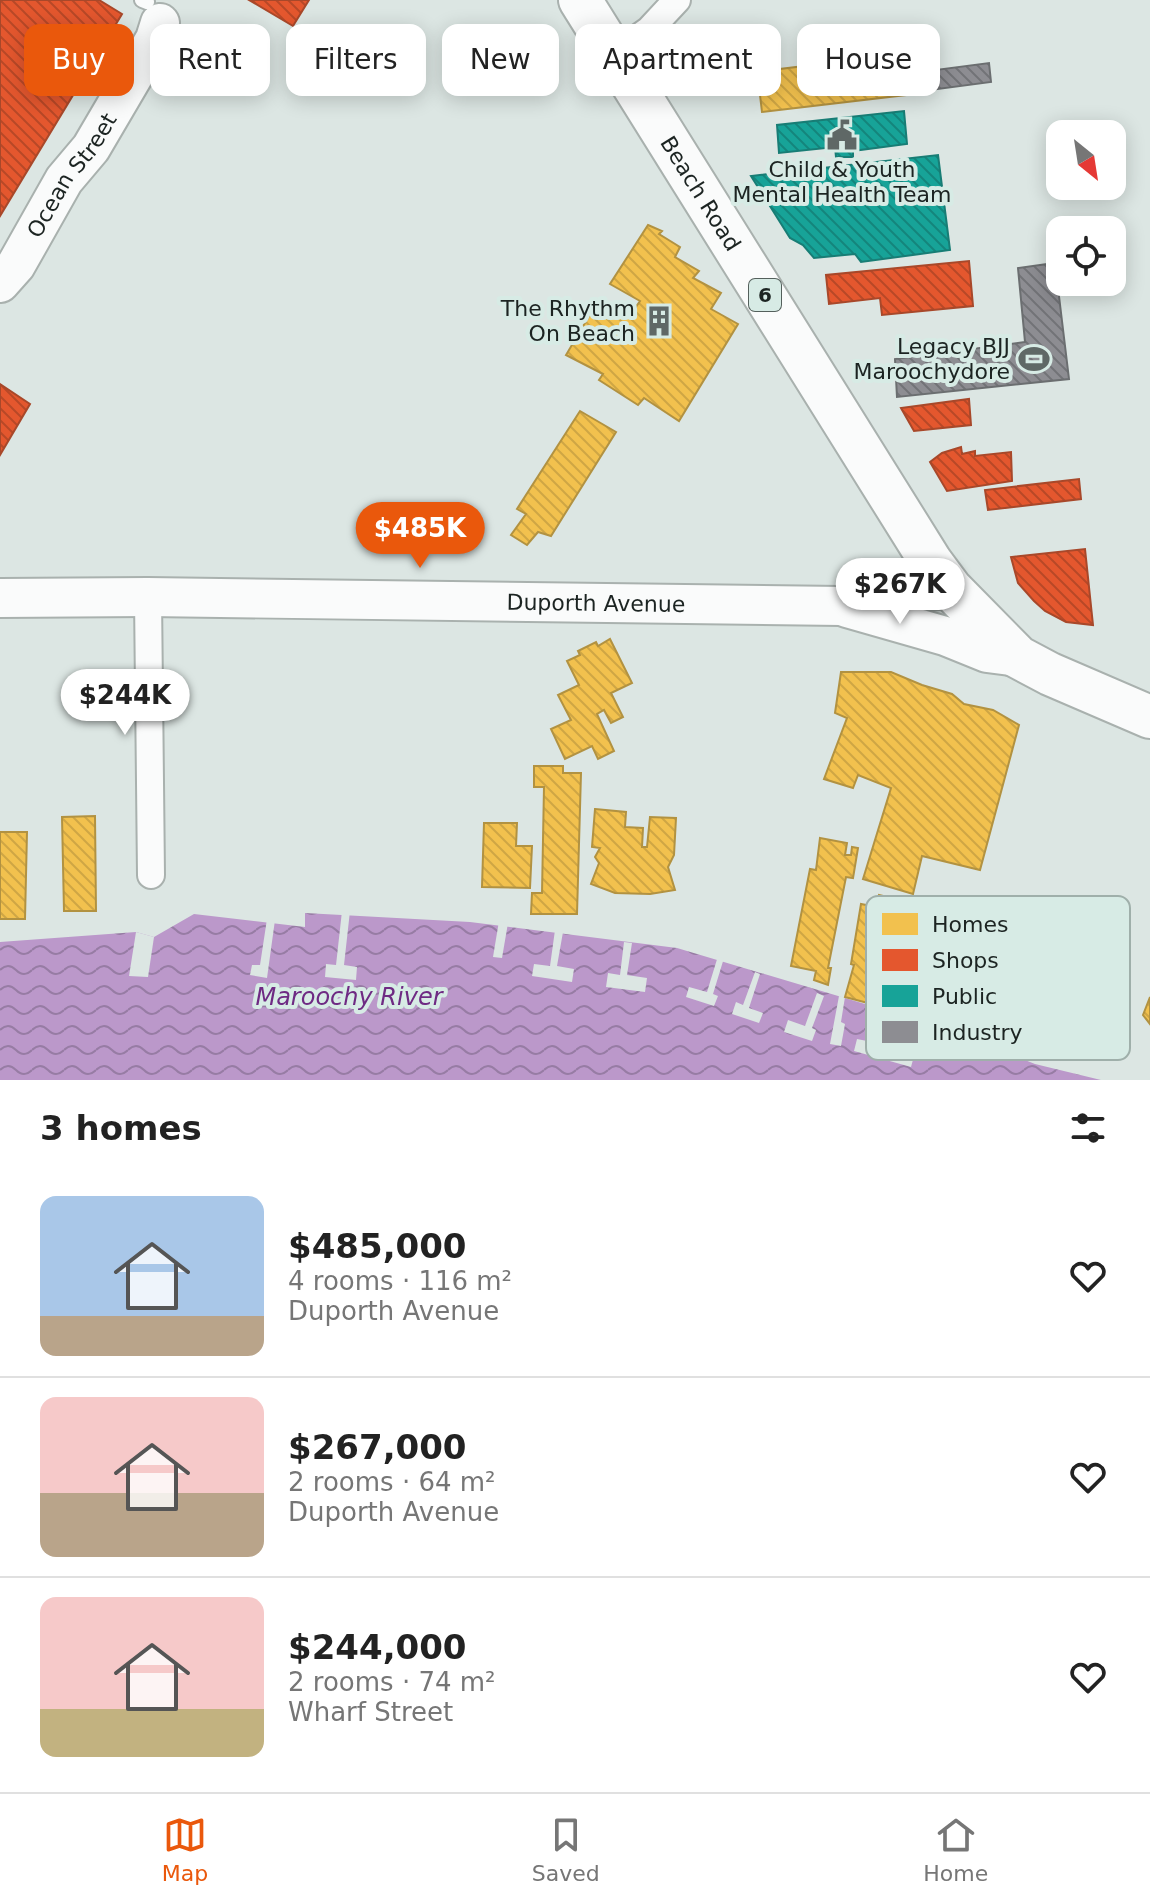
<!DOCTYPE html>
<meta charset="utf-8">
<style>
body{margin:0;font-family:"DejaVu Sans",sans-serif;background:#f6f6f6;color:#222;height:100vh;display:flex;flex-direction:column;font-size:30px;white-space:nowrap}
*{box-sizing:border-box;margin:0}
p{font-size:26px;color:#767676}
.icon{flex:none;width:44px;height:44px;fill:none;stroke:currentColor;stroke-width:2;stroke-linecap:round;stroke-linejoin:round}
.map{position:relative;height:1080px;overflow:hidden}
.side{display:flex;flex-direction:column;background:#fff;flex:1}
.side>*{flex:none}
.guide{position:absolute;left:24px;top:24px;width:1102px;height:72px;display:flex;gap:16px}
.needle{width:52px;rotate:150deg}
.controls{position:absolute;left:1046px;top:120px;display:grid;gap:16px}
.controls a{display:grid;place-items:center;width:80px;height:80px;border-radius:16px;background:#fff;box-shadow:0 4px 20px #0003;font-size:40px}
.price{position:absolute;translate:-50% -68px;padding:0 18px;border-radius:28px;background:#fff;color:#222;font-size:26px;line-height:52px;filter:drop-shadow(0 2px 4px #0008)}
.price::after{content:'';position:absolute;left:50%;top:48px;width:24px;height:18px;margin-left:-12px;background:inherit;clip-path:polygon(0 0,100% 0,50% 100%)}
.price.on{background:#ea580c;color:#fff}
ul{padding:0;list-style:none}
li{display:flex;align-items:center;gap:24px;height:200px;padding:0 40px}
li+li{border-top:2px solid #e0e0e0}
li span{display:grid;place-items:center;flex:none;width:224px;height:160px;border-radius:16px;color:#555}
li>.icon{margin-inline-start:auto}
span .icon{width:96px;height:96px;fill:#fffc;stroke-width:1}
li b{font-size:34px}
h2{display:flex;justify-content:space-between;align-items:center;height:96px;padding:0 40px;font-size:34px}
.tag{padding:0 28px;border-radius:16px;background:#fff;box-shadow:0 4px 20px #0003;font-size:28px;line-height:72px}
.tag.on{background:#ea580c;color:#fff}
.tabs{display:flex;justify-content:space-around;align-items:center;height:112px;border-top:2px solid #e0e0e0;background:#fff;font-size:22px;color:#767676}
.tabs a{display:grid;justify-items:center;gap:4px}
.tabs .on{color:#ea580c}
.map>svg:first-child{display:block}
.water{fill:url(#water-waves)}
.pier{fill:#dce6e3}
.homes{fill:url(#homes-back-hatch);stroke:#b29241;stroke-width:2}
.shops{fill:url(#shops-back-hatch);stroke:#a8482a;stroke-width:2}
.public{fill:url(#public-back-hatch);stroke:#187d75;stroke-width:2}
.industry{fill:url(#industry-back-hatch);stroke:#6b6e70;stroke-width:2}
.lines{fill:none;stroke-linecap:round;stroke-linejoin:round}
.lane-casing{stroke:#a9b1ae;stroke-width:18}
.street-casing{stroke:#a9b1ae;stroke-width:30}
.secondary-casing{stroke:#a9b1ae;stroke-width:42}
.primary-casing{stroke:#a9b1ae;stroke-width:46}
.lane{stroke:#fafbfb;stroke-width:14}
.street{stroke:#fafbfb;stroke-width:26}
.secondary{stroke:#fafbfb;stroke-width:38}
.primary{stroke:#fafbfb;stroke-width:42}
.labels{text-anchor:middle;stroke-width:8;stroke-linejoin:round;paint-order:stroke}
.shield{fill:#d7ebe5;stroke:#54605c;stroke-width:2}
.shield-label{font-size:20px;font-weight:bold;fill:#1c2422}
.poi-label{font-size:22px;fill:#1c2422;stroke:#d7ebe5;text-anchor:end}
.street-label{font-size:22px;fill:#1c2422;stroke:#d7ebe5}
.water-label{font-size:24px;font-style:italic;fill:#6e2a83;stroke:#d7ebe5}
.key{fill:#d7ebe5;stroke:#9fafaa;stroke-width:2}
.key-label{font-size:22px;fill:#1c2422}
</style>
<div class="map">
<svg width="1150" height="1080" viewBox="0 0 1150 1080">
<defs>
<pattern id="water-waves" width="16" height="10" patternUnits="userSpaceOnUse" patternTransform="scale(2)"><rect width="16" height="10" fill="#bb98ca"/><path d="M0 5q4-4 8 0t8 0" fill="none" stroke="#977ca4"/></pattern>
<pattern id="homes-back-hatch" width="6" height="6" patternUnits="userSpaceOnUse" patternTransform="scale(2)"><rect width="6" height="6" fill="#f2c14e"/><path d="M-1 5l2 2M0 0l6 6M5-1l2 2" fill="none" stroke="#cfa644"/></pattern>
<pattern id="shops-back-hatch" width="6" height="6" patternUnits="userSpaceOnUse" patternTransform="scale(2)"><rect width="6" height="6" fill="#e4572e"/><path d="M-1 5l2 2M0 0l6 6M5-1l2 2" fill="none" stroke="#b84827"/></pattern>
<pattern id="public-back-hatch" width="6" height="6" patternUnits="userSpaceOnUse" patternTransform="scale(2)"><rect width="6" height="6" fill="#17a398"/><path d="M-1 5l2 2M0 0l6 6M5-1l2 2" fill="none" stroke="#14857c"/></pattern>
<pattern id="industry-back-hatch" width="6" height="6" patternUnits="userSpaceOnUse" patternTransform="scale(2)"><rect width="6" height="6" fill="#8d8d92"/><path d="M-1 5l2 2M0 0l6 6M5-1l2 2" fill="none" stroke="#727377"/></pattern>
</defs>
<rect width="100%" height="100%" fill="#dce6e3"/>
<!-- water -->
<path class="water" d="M305 913 470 922 677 948 932 1024 1035 1064 1101 1080H0V942L136 932 154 937 194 914 305 927Z"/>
<!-- pier -->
<g class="pier">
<path d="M342 911H350L344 965 357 967 356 980 325 977 326 964 336 965Z"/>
<path d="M267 919 275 920 267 978 250 975 252 965H260Z"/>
<path d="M499 921 508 923 502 958 493 957Z"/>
<path d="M555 930 563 932 557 966 574 969 572 982 532 976 534 964 550 966Z"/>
<path d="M136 932 154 937 148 977 129 976Z"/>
<path d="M624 942 632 943 627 975 647 978 645 992 606 987 608 973 620 975Z"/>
<path d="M718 956 724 958 713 994 718 996 714 1006 686 997 689 987 707 992Z"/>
<path d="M755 972 760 974 749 1008 763 1013 759 1023 732 1014 736 1002 743 1005Z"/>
<path d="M817 993 824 996 812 1028 816 1030 812 1041 784 1032 788 1020 805 1026Z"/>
<path d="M839 996 845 997 841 1022 845 1024 841 1046 830 1044Z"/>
<path d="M877 1004 890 1007 879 1046 914 1056 911 1067 854 1051 857 1039 867 1041Z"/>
</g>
<!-- homes -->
<g class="homes">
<path d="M894 55 895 62 910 60 914 94 762 112 758 78 772 76V70Z"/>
<path d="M648 225 662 231 659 234 680 247 675 257 699 271 693 278 721 293 711 309 738 324 679 421 644 398 638 405 599 380 603 374 566 355 598 301 629 317 640 301 610 284Z"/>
<path d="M580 411 616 432 551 536 538 532 527 545 511 535 526 514 517 509Z"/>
<path d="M610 639 632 683 611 693 623 717 611 723 604 710 597 714 614 751 598 759 592 746 565 759 551 729 571 720 558 695 579 685 567 661 580 655 578 651 596 642 598 646Z"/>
<path d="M841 672H891L922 685 952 694 964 704 993 710 1019 725 980 870 922 856 913 894 863 879 891 788 858 775 853 788 824 779 847 718 835 713Z"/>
<path d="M534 766H563V773H581L577 914H531L532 893H542L544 787H534Z"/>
<path d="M595 809 626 812 625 827 643 828 642 847H647L650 817 676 818 674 855 668 867 675 890 650 894 615 893 591 884 599 863 595 857 600 848 592 847Z"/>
<path d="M95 816 96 911H64L62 817Z"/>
<path d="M484 823H517L516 846H532L530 888 482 887Z"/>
<path d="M0 832H27L25 919H0Z"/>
<path d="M820 838 847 843 845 855H851L852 847 858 848 853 878 846 877 828 968H831L828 985 814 980 816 971 791 966 810 869 816 870Z"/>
<path d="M879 895 896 899V904L922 912 924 906 942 911 939 924 953 927 933 985 930 983 921 1017 845 997 854 965 851 964 861 904 876 907Z"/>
<path d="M1150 997V1024L1143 1015Z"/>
</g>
<!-- shops -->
<g class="shops">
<path d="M0 0H99L122 14 0 216Z"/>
<path d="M249 0H309L293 26Z"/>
<path d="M969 261 973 306 882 315 880 298 829 304 826 275Z"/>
<path d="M0 384 30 404 0 455Z"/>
<path d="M969 399 971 425 914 431 901 408Z"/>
<path d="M961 447 962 454 975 451V456L1011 452 1012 481 947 491 930 462 942 453Z"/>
<path d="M1079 479 1081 499 988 510 985 490Z"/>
<path d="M1085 549 1093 625 1066 622 1045 611 1034 601 1018 583 1011 557Z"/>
</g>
<!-- public -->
<g class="public">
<path d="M904 111 907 144 853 151V157H836L835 147 779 153 777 125Z"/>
<path d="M938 155 950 250 861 262 855 254 814 258 803 245 790 238 751 176Z"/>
</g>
<!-- industry -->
<g class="industry">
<path d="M989 63 991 82 923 91 920 72Z"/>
<path d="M1055 263 1069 379 897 397 895 359 1025 342 1018 268Z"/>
</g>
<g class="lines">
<!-- lane casing -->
<g class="lane-casing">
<path id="lane" d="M142 0 147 2"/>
</g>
<!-- street casing -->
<g class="street-casing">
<g id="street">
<path d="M614 55 649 30 677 0"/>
<path d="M148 597 151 875"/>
</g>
</g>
<!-- secondary casing -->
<g class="secondary-casing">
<g id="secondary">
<path id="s1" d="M0 283 16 265 64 180 91 148 155 39 160 23"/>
<path id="s2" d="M0 598 148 597 841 606 914 592 951 589"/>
<path d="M847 608 945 636 987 653 1018 657"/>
</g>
</g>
<!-- primary casing -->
<g class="primary-casing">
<g id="primary">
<path id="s3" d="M580 0 931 562 951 589 1018 657 1050 674 1150 717"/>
</g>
</g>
<!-- lane -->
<use href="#lane" class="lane"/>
<!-- street -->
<use href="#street" class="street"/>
<!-- secondary -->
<use href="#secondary" class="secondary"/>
<!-- primary -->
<use href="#primary" class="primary"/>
</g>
<!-- icons -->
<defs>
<g id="civic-bare" transform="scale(2.4)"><path d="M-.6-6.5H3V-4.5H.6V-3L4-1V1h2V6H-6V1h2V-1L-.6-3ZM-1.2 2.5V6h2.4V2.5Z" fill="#5f6866" stroke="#d7ebe5" stroke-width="2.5" paint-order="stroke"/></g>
<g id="building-bare" transform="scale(2.4)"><path d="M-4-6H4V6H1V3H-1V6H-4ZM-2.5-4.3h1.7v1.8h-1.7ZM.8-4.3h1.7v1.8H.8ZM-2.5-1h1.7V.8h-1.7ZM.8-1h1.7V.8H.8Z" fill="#5f6866" stroke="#d7ebe5" stroke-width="2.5" paint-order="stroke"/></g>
<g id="stadium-bare" transform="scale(2.4)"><path d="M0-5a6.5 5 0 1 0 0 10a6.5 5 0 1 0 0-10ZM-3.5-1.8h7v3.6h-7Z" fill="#5f6866" stroke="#d7ebe5" stroke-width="2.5" paint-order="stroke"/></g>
</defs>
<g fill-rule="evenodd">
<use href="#civic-bare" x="842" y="135"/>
<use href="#building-bare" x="659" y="321"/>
<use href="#stadium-bare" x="1034" y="359"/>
</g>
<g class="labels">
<!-- shield labels -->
<rect class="shield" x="749" y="279" width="32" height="32" rx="6"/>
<g class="shield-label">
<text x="765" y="302">6</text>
</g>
<!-- poi labels -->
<g class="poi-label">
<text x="842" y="177" text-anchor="middle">Child &amp; Youth<tspan x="842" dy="25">Mental Health Team</tspan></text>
<text x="635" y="316">The Rhythm<tspan x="635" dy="25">On Beach</tspan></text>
<text x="1010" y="354">Legacy BJJ<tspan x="1010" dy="25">Maroochydore</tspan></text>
</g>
<!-- street labels -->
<g class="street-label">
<text dy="8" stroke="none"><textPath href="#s1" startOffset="130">Ocean Street</textPath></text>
<text dy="8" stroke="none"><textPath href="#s3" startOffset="228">Beach Road</textPath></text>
<text dy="8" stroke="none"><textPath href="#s2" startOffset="596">Duporth Avenue</textPath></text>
</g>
<!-- water labels -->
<g class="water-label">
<text x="349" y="1005">Maroochy River</text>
</g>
</g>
<!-- legend -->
<rect x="866" y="896" width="264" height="164" rx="12" class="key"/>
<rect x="882" y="913" width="36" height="22" fill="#f2c14e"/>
<rect x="882" y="949" width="36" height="22" fill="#e4572e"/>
<rect x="882" y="985" width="36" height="22" fill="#17a398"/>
<rect x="882" y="1021" width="36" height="22" fill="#8d8d92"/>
<g class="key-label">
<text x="932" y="932">Homes</text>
<text x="932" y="968">Shops</text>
<text x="932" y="1004">Public</text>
<text x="932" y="1040">Industry</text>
</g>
</svg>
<div class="controls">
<a><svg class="needle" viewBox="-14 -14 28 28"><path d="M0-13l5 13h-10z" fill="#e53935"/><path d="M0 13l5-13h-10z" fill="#767676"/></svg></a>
<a><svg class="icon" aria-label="locate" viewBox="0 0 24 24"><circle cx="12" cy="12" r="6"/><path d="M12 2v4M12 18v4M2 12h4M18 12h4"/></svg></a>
</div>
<b class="price on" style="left:420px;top:570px">$485K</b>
<b class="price" style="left:900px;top:626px">$267K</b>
<b class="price" style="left:125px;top:737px">$244K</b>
<div class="guide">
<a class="tag on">Buy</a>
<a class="tag">Rent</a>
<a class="tag">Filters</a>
<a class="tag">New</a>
<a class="tag">Apartment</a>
<a class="tag">House</a>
</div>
</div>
<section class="side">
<h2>3 homes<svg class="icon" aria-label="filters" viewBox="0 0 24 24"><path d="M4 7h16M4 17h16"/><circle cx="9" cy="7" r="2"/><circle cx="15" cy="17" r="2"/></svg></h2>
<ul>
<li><span style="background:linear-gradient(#a9c7e8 75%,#b9a48a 0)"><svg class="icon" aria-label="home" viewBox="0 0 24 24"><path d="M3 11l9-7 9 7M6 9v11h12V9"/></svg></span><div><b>$485,000</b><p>4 rooms · 116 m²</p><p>Duporth Avenue</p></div><svg class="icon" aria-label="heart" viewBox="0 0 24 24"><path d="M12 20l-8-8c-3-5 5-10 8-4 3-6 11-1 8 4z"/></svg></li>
<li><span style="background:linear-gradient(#f6c9c9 60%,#b9a48a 0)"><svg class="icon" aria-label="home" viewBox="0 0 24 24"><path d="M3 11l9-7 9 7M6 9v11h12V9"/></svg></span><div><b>$267,000</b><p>2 rooms · 64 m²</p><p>Duporth Avenue</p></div><svg class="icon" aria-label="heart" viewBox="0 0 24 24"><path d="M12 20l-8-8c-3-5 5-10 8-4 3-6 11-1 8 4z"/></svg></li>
<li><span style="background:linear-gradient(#f6c9c9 70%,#c2b280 0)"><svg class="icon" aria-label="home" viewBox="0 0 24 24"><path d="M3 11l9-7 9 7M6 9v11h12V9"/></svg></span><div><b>$244,000</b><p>2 rooms · 74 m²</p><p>Wharf Street</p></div><svg class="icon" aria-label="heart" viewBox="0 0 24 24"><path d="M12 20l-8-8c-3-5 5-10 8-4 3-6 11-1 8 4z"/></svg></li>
</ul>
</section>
<nav class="tabs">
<a class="on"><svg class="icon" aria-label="map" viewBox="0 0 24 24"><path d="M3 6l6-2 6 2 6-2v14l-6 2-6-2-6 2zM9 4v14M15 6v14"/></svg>Map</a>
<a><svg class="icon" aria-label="saved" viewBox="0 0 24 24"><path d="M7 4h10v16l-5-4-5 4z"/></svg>Saved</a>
<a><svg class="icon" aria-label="home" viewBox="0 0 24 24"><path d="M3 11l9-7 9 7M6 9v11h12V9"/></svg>Home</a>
</nav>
